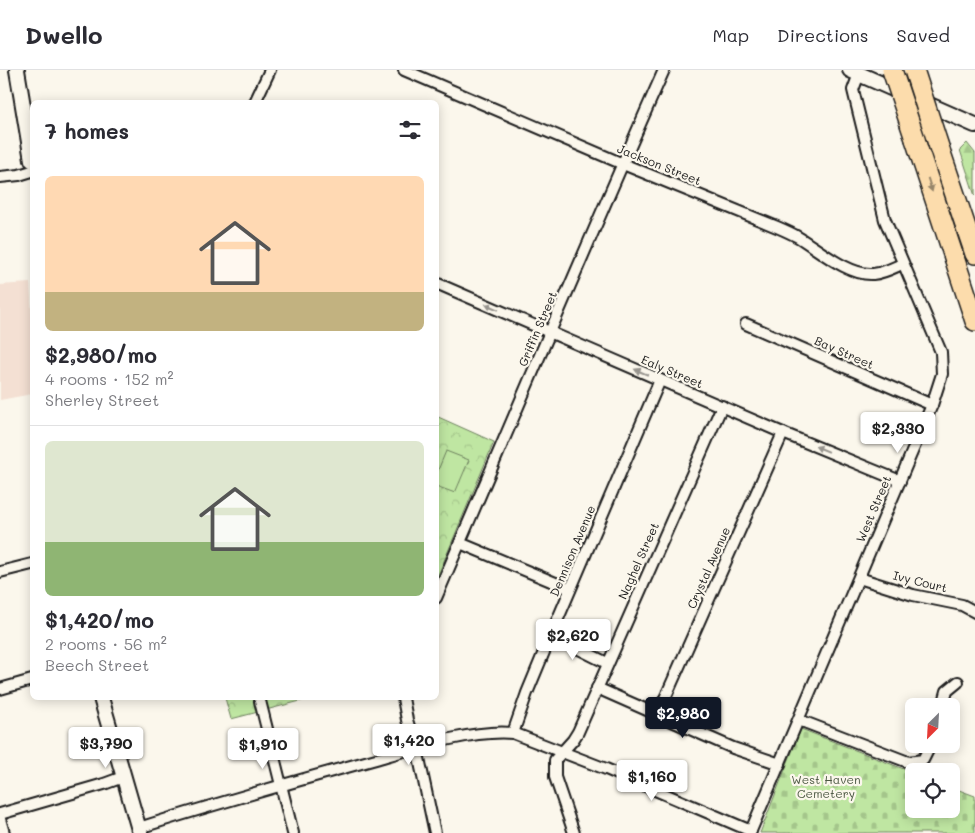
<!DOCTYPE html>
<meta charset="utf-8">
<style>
body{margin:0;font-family:Mali,sans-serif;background:#f7f7f7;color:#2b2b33;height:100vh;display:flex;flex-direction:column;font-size:19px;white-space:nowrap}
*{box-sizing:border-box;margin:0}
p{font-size:16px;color:#7c7c81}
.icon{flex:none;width:28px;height:28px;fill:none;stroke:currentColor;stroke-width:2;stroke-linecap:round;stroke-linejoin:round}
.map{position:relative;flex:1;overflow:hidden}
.drawer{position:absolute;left:30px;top:30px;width:409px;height:600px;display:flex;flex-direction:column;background:#fff;border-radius:8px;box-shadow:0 2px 12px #0003}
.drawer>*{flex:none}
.needle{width:32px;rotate:204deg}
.tools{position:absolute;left:905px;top:628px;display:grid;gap:10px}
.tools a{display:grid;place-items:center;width:55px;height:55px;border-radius:8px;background:#fff;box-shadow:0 2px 12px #0003;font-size:25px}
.price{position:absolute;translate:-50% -42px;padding:0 11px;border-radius:5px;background:#fff;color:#222;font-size:16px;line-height:32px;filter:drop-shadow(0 1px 2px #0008)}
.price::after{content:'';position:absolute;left:50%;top:30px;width:15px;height:11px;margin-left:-8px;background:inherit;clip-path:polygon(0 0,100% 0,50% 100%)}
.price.on{background:#111827;color:#fff}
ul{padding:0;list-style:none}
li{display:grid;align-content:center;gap:10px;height:265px;padding:0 15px}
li+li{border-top:1px solid #e1e1e2}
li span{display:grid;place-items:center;height:155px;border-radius:8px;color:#555}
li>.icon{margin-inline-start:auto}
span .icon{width:90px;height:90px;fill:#fffc;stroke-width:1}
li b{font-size:21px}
h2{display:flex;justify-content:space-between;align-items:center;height:60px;padding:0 15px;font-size:21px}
header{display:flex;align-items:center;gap:30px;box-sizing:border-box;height:70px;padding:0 25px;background:#fff;border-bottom:1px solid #e1e1e2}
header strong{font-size:24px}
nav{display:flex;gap:28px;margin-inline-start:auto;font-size:18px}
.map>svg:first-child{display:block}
.built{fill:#f4e0d3}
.forest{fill:url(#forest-firs);stroke:#6e815f}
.cemetery{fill:url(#cemetery-stones);stroke:#6e815f}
.park{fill:url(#park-crowns);stroke:#6e815f}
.garden{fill:#bfe6a2;stroke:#6e815f}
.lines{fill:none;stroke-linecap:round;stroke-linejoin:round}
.street-casing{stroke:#1c1c1c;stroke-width:14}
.secondary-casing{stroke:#1c1c1c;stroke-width:18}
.highway-casing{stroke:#1c1c1c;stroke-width:22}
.street{stroke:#fbf7ec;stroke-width:10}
.secondary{stroke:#fbf7ec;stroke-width:14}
.highway{stroke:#fcdcac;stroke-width:19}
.highway-bridge-casing{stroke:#1c1c1c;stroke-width:22;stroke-linecap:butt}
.highway-bridge{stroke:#fcdcac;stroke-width:19}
.oneway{fill:#97866b}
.oneway2{fill:#97948e}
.labels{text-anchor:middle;stroke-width:4.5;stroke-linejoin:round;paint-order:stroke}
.street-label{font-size:12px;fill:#1c1c1c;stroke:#fbf7ec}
.park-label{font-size:12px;fill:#4d5944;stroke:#fbf7ec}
</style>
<header>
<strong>Dwello</strong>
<nav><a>Map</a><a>Directions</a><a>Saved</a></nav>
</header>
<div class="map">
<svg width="975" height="763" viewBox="0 0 975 763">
<defs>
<pattern id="forest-firs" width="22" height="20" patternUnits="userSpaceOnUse" patternTransform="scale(1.25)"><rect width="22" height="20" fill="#bfe6a2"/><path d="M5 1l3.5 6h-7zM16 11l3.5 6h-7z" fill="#a4c58b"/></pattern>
<pattern id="cemetery-stones" width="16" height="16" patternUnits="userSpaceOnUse" patternTransform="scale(1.25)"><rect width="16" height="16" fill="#bfe6a2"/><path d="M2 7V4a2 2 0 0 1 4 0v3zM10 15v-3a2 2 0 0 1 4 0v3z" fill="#a4c58b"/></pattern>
<pattern id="park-crowns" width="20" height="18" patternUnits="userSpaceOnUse" patternTransform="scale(1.25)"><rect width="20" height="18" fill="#bfe6a2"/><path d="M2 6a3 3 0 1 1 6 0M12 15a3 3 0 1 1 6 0" fill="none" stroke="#a4c58b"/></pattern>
</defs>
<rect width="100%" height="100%" fill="#fbf7ec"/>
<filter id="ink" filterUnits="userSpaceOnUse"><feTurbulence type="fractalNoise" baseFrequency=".02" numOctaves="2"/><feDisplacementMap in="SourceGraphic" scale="10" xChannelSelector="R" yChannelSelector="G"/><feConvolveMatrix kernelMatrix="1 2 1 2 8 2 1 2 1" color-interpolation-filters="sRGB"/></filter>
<g filter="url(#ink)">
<!-- built -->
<path class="built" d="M30 213 32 248V324L0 330V215Z"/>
<!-- forest -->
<path class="forest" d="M967 73 975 83V126L960 80Z"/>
<!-- cemetery -->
<path class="cemetery" d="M801 659 914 703V739H951V717L975 726V763H760Z"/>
<!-- park -->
<g class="park">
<path d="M436 346 494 372 436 510Z"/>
<path d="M225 628H312L231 649Z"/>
</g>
<!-- garden -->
<path class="garden" d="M446 381 469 390 455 423 436 416V405Z"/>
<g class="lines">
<!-- street casing -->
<g class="street-casing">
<g id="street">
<path d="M404 0 623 94 777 157C784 160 791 163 798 167 818 179 849 206 873 204 884 203 893 198 902 194"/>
<path d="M255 32 270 0"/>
<path d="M0 107 19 105 32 101"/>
<path d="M436 213 783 363 900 411"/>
<path d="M746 254 932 335"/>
<path d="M460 473 570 519"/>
<path d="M0 502 32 494"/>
<path d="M859 508 913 525 962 535 975 542"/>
<path d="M436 528C512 352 586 175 664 0"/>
<path d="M551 565 607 593"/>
<path d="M597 618 733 678 780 694"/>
<path d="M0 619 32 610"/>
<path d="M403 628 407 650 419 688 435 763"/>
<path d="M260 631 293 763"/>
<path d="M943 636 947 621 958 612"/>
<path d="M658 644 783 363"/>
<path d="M799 650 908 692 923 690 931 674"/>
<path d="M513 663 527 623 551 565 660 310"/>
<path d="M0 744 104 714 123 707"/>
<path d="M0 749 4 763"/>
<path d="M139 758C217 733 296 711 376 689 414 678 474 659 513 663L606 699 751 761"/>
<path d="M574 763 555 707V690L573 670 578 662 722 336"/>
<path d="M750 763 932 335 942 304 941 282 885 150 853 20 859 4"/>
</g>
</g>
<!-- secondary casing -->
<g class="secondary-casing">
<g id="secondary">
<path d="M17 0 32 90"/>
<path d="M850 0 975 55"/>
<path d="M101 628 140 763"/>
</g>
</g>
<!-- highway casing -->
<g class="highway-casing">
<g id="highway">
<path d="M915 69 975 251"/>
<path d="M940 80 975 184"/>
</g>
</g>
<!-- street -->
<use href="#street" class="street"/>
<!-- secondary -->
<use href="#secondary" class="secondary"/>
<!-- highway -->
<use href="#highway" class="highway"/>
<!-- highway-bridge casing -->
<g class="highway-bridge-casing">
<g id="highway-bridge">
<path d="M892 0 915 69"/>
<path d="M914 0 940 80"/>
</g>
</g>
<!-- highway-bridge -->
<use href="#highway-bridge" class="highway-bridge"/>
</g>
<!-- one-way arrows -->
<defs><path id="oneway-solid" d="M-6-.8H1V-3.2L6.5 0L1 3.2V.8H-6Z" transform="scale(1.25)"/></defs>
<use class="oneway" href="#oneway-solid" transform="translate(930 115) rotate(72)"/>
<g class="oneway2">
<use href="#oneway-solid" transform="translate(492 237) rotate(-157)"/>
<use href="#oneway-solid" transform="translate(641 302) rotate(-157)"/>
<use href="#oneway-solid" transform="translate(822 379) rotate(-158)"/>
</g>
</g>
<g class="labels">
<!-- street labels -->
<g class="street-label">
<text transform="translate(659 95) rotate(22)" y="4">Jackson Street</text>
<text transform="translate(538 259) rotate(-67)" y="4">Griffin Street</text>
<text transform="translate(844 283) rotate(24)" y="4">Bay Street</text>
<text transform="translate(672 302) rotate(23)" y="4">Ealy Street</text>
<text transform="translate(874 439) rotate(-67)" y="4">West Street</text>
<text transform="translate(573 481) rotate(-67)" y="4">Dennison Avenue</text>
<text transform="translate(639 491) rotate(-66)" y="4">Naghel Street</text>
<text transform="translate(709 498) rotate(-66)" y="4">Crystal Avenue</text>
<text transform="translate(920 512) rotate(14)" y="4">Ivy Court</text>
</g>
<!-- park labels -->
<g class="park-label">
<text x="826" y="714">West Haven<tspan x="826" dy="14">Cemetery</tspan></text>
</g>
</g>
</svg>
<div class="tools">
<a><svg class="needle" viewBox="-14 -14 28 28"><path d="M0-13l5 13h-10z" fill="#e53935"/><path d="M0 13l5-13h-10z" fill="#7c7c81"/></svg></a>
<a><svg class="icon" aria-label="locate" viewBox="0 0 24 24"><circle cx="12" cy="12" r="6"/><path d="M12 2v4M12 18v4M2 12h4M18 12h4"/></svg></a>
</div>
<b class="price" style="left:898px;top:384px">$2,330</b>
<b class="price" style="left:573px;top:591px">$2,620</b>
<b class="price on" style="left:683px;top:669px">$2,980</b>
<b class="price" style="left:409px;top:696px">$1,420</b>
<b class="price" style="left:106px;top:699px">$3,790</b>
<b class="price" style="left:263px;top:700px">$1,910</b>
<b class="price" style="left:652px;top:732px">$1,160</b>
<section class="drawer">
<h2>7 homes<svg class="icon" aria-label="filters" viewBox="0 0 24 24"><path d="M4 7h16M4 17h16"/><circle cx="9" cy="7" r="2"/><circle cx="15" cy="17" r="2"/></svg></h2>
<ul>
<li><span style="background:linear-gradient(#ffd9b3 75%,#c2b280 0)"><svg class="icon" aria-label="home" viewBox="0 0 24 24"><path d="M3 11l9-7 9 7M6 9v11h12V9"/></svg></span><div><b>$2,980/mo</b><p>4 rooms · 152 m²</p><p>Sherley Street</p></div></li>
<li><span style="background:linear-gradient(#dfe7d0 65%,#8fb573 0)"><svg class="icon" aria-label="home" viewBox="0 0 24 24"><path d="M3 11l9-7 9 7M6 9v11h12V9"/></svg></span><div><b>$1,420/mo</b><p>2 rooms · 56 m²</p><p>Beech Street</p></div></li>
</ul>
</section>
</div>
